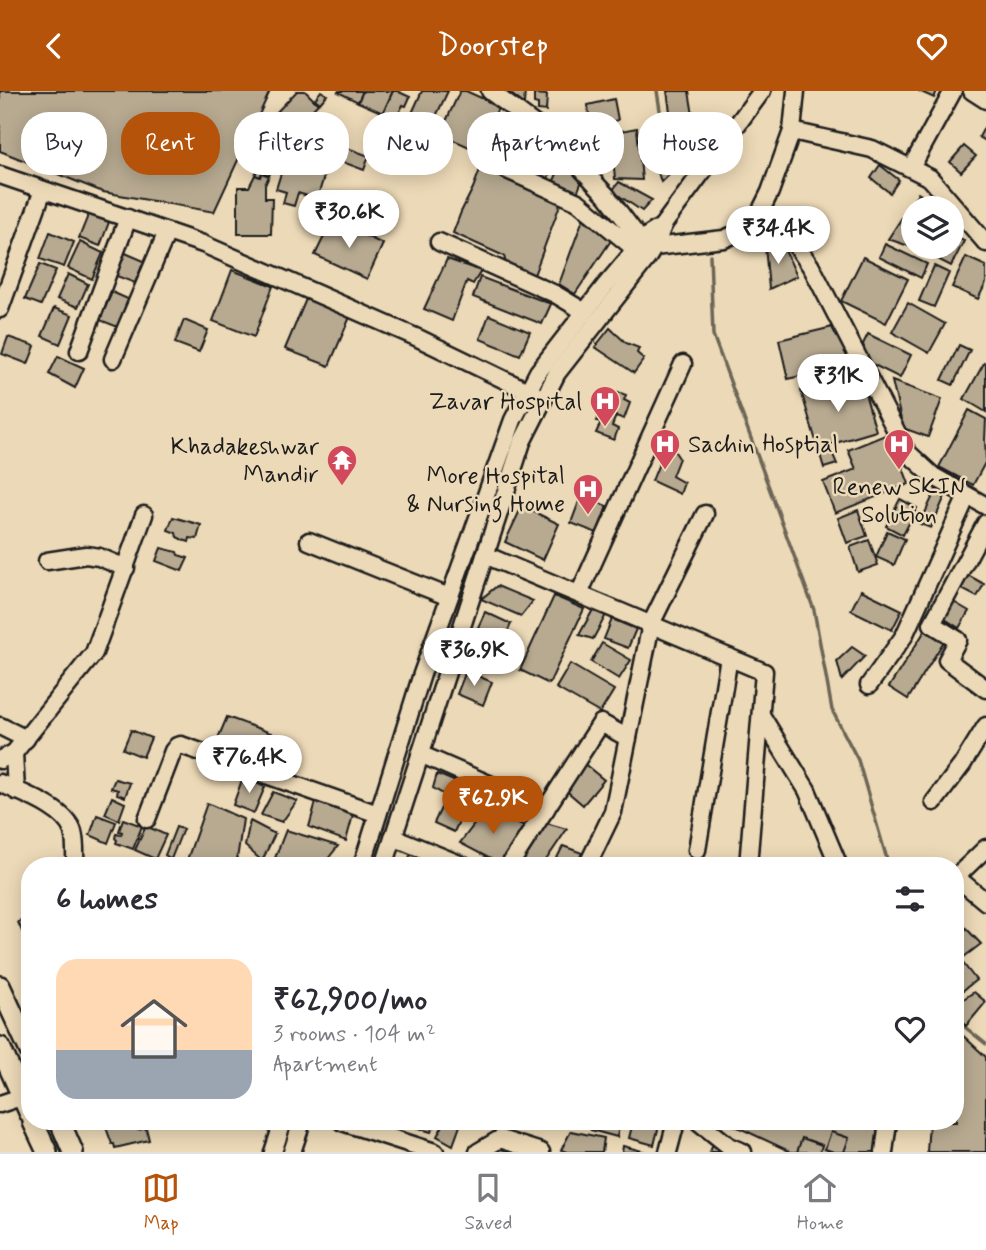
<!DOCTYPE html>
<meta charset="utf-8">
<style>
body{margin:0;font-family:Mynerve,sans-serif;background:#f2f2f3;color:#2b2b33;height:100vh;display:flex;flex-direction:column;font-size:26px;white-space:nowrap}
*{box-sizing:border-box;margin:0}
p{font-size:23px;color:#7c7c81}
.icon{flex:none;width:38px;height:38px;fill:none;stroke:currentColor;stroke-width:2;stroke-linecap:round;stroke-linejoin:round}
.map{position:relative;flex:1;overflow:hidden}
.sheet{position:absolute;left:21px;top:766px;width:943px;height:273px;display:flex;flex-direction:column;background:#fff;border-radius:28px;box-shadow:0 4px 18px #0003}
.sheet>*{flex:none}
.banner{position:absolute;left:21px;top:21px;width:945px;height:63px;display:flex;gap:14px}
.buttons{position:absolute;left:901px;top:105px;display:grid;gap:14px}
.buttons a{display:grid;place-items:center;width:63px;height:63px;border-radius:50%;background:#fff;box-shadow:0 4px 18px #0003;font-size:35px}
.price{position:absolute;translate:-50% -60px;padding:0 16px;border-radius:24px;background:#fff;color:#222;font-size:23px;line-height:46px;filter:drop-shadow(0 2px 4px #0008)}
.price::after{content:'';position:absolute;left:50%;top:42px;width:21px;height:16px;margin-left:-10px;background:inherit;clip-path:polygon(0 0,100% 0,50% 100%)}
.price.active{background:#b45309;color:#fff}
ul{padding:0;list-style:none}
li{display:flex;align-items:center;gap:21px;height:175px;padding:0 35px}
li span{display:grid;place-items:center;flex:none;width:196px;height:140px;border-radius:21px;color:#555}
li>.icon{margin-inline-start:auto}
span .icon{width:84px;height:84px;fill:#fffc;stroke-width:1}
li b{font-size:30px}
h2{display:flex;justify-content:space-between;align-items:center;height:84px;padding:0 35px;font-size:30px}
.tag{padding:0 24px;border-radius:28px;background:#fff;box-shadow:0 4px 18px #0003;font-size:24px;line-height:63px}
.tag.active{background:#b45309;color:#fff}
header{display:flex;justify-content:space-between;align-items:center;height:91px;padding:0 35px;background:#b45309;color:#fff;font-size:32px;font-weight:600}
.tabs{display:flex;justify-content:space-around;align-items:center;height:98px;border-top:2px solid #e1e1e2;background:#fff;font-size:19px;color:#7c7c81}
.tabs a{display:grid;justify-items:center;gap:4px}
.tabs .active{color:#b45309}
.map>svg:first-child{display:block}
.lines{fill:none;stroke-linecap:round;stroke-linejoin:round}
.stream{stroke:#6c6557;stroke-width:3.5}
.building{fill:#b8aa91;stroke:#1c1c1c;stroke-width:2}
.minor-casing{stroke:#1c1c1c;stroke-width:21}
.major-casing{stroke:#1c1c1c;stroke-width:24}
.minor{stroke:#ecd9b7;stroke-width:16}
.major{stroke:#ecd9b7;stroke-width:19}
.labels{text-anchor:middle;stroke-width:5;stroke-linejoin:round;paint-order:stroke}
.poi-label{font-size:24px;fill:#1c1c1c;stroke:#ecd9b7;text-anchor:end}
</style>
<header><svg class="icon" aria-label="back" viewBox="0 0 24 24"><path d="M15 5l-7 7 7 7"/></svg>Doorstep<svg class="icon" aria-label="heart" viewBox="0 0 24 24"><path d="M12 20l-8-8c-3-5 5-10 8-4 3-6 11-1 8 4z"/></svg></header>
<div class="map">
<svg width="986" height="1061" viewBox="0 0 986 1061">
<rect width="100%" height="100%" fill="#ecd9b7"/>
<filter id="ink" filterUnits="userSpaceOnUse"><feTurbulence type="fractalNoise" baseFrequency=".0143" numOctaves="2"/><feDisplacementMap in="SourceGraphic" scale="14" xChannelSelector="R" yChannelSelector="G"/><feConvolveMatrix kernelMatrix="1 2 1 2 8 2 1 2 1" color-interpolation-filters="sRGB"/></filter>
<g filter="url(#ink)">
<g class="lines">
<!-- stream -->
<g class="stream">
<path d="M657 0 662 32 668 52"/>
<path d="M710 164 713 244 814 519 832 619 858 669 889 775"/>
<path d="M956 929 986 953"/>
</g>
</g>
<!-- building -->
<g class="building">
<path d="M0 0H270L214 121 103 101 0 60Z"/>
<path d="M297 0H305L318 13 284 48 272 43 275 35 269 29Z"/>
<path d="M321 0 327 4 320 12 315 8Z"/>
<path d="M339 0H363L358 11 338 1Z"/>
<path d="M363 0H393L383 22 358 11Z"/>
<path d="M393 0H399V1L410 6 406 15 403 14 398 24 394 22 393 26 383 22Z"/>
<path d="M422 0H448L429 40 408 31Z"/>
<path d="M460 0H466L499 15 478 60 440 43Z"/>
<path d="M507 0H525L524 13Z"/>
<path d="M667 0H689L695 36 674 48Z"/>
<path d="M919 0H937L934 7Z"/>
<path d="M534 3 547 4 546 20 538 19V13L534 12Z"/>
<path d="M614 8 618 29 590 36 588 14Z"/>
<path d="M986 33V50L979 46Z"/>
<path d="M524 37 530 40 517 67 509 63Z"/>
<path d="M637 37 642 89 615 88 611 42Z"/>
<path d="M272 43 284 48 269 85 262 82 260 86 255 84 260 72 251 68 256 57 264 60Z"/>
<path d="M537 45 545 49 532 84 518 77Z"/>
<path d="M662 47 673 79 661 91 648 50Z"/>
<path d="M326 49 369 65 364 79 321 63Z"/>
<path d="M964 55 976 65 961 81 950 71Z"/>
<path d="M288 60 328 73 317 108 298 102 294 115 283 112 286 101 276 98Z"/>
<path d="M546 61 557 64 546 93 535 87Z"/>
<path d="M880 74 899 89 890 102 871 87Z"/>
<path d="M481 76 547 102 561 111 534 184 506 173 504 165 453 142 461 121 473 97Z"/>
<path d="M560 76 583 87 576 105 552 94Z"/>
<path d="M262 82 269 85 265 94V107H272L271 143H238V96H249L255 84 260 86Z"/>
<path d="M619 91 652 109 642 120 612 100Z"/>
<path d="M918 102 937 114 935 117H914V148L909 155 888 148Z"/>
<path d="M89 122 109 131 100 155 79 147Z"/>
<path d="M583 128 612 148 575 203 559 193Z"/>
<path d="M332 129 383 153 367 188 315 164Z"/>
<path d="M50 141 74 151 64 176 40 168Z"/>
<path d="M952 144 964 150 951 175 922 160 924 156H952Z"/>
<path d="M80 151 103 162 92 188 68 177Z"/>
<path d="M782 153 797 185 769 198 765 155Z"/>
<path d="M885 153 927 173 921 187 879 166Z"/>
<path d="M123 161 144 170 135 192 114 184Z"/>
<path d="M863 166 908 188 886 232 841 210Z"/>
<path d="M966 166 986 175V192L978 208 952 196Z"/>
<path d="M447 168 481 180 473 193 467 190 452 230 424 218Z"/>
<path d="M40 173 56 179 41 214 25 208Z"/>
<path d="M934 175 949 182 934 216 919 210Z"/>
<path d="M232 179 273 195 254 246 213 230Z"/>
<path d="M68 183 88 193 78 216 57 208Z"/>
<path d="M480 186 551 213 542 233 473 206Z"/>
<path d="M112 201 130 209 118 236 100 229Z"/>
<path d="M306 208 350 226 329 275 285 258Z"/>
<path d="M908 212 945 233 929 262 892 241Z"/>
<path d="M54 217 72 224 60 253 42 245Z"/>
<path d="M489 224 530 241 520 264 480 248Z"/>
<path d="M184 229 208 239 199 261 175 252Z"/>
<path d="M841 234 850 273 788 288 779 249Z"/>
<path d="M610 237 626 252 639 257 637 262 644 268 634 282 595 256Z"/>
<path d="M868 243 911 264 900 287 868 271 863 253Z"/>
<path d="M8 246 35 255 28 273 2 263Z"/>
<path d="M959 254 970 259 953 294 942 289Z"/>
<path d="M58 265 84 277 75 297 49 283Z"/>
<path d="M984 272 986 273V321L964 308Z"/>
<path d="M859 282 876 340 829 354 837 373 824 377 801 300Z"/>
<path d="M892 290 942 308 928 346 903 337Z"/>
<path d="M618 301 626 304 624 309 630 312 624 328 616 325 612 335 618 338 614 349 596 342 601 331 597 330 599 324 603 326 608 313 606 312 608 307 610 308 611 306 616 307Z"/>
<path d="M969 319 986 328 985 349 986 370 973 394 939 376Z"/>
<path d="M890 342 909 393 835 422 823 391 856 378 848 359Z"/>
<path d="M668 350 679 367 672 385 684 392 680 403 652 390Z"/>
<path d="M936 398 946 403 931 437 920 433Z"/>
<path d="M581 405 607 415 597 442 571 432Z"/>
<path d="M900 408 917 417 903 444 886 435Z"/>
<path d="M522 415 559 433 543 469 505 451Z"/>
<path d="M858 419 867 445 847 452 838 427Z"/>
<path d="M173 426 201 434 197 448 190 447 189 451 183 449 177 446 176 442 168 439Z"/>
<path d="M887 440 905 448 894 474 876 466Z"/>
<path d="M869 449 878 474 858 481 850 456Z"/>
<path d="M161 457 177 461 178 464 188 467 182 480 156 470Z"/>
<path d="M964 482 984 493 977 506 958 496Z"/>
<path d="M497 495 533 510 521 525 481 508Z"/>
<path d="M861 499 902 519 892 539 851 519Z"/>
<path d="M554 505 584 518 549 593 520 579Z"/>
<path d="M952 510 969 520 959 537 942 526Z"/>
<path d="M594 517 606 524 593 548 579 544Z"/>
<path d="M485 521 511 533 501 555 475 543Z"/>
<path d="M612 528 636 538 628 557 604 548Z"/>
<path d="M928 535 946 547 908 608 889 596Z"/>
<path d="M602 552 631 569 619 588 591 571Z"/>
<path d="M852 556 865 565 842 589 837 570Z"/>
<path d="M570 573 614 599 600 622 556 597Z"/>
<path d="M466 580 492 591 483 614 457 603Z"/>
<path d="M227 626 271 642 259 669 216 652Z"/>
<path d="M131 639 151 647 143 666 123 658Z"/>
<path d="M582 671 604 689 583 714 562 696Z"/>
<path d="M437 683 487 704 473 721 433 697Z"/>
<path d="M243 686 265 696 254 722 233 714Z"/>
<path d="M115 688 130 692 125 706 117 703 118 699 111 697Z"/>
<path d="M273 701 297 710 282 731 261 724Z"/>
<path d="M112 706 125 712 119 729 105 723Z"/>
<path d="M317 707 353 724 346 750 309 736Z"/>
<path d="M207 712 243 728 236 775H202L187 769Z"/>
<path d="M441 717 461 726 454 741 434 732Z"/>
<path d="M486 718 525 735 500 773 460 752Z"/>
<path d="M97 724 116 731 108 752 90 744Z"/>
<path d="M123 728 142 735 133 758 116 752 117 749 115 747 116 743 121 744 122 741 119 740Z"/>
<path d="M250 730 275 743 262 770 245 755Z"/>
<path d="M546 732 567 738 542 775H519Z"/>
<path d="M146 735 166 744 155 768 135 759Z"/>
<path d="M176 736 183 738 171 768 165 764Z"/>
<path d="M286 739 338 755 323 774 275 767Z"/>
<path d="M563 755 582 762 576 775H553Z"/>
<path d="M411 763 440 774 411 775 406 773Z"/>
<path d="M30 826V859L18 831Z"/>
<path d="M964 835 981 853 956 872V867L958 865 956 863 958 861 956 858V842Z"/>
<path d="M962 871 976 889 956 905V873Z"/>
<path d="M974 901 986 911 966 935 956 926V918L962 909Z"/>
<path d="M958 940 986 966V1061H927L929 1031H956V946Z"/>
<path d="M104 1031H135L138 1039 146 1037 149 1049 115 1057 114 1053H112Z"/>
<path d="M397 1031H435L431 1041Z"/>
<path d="M445 1031 461 1032 453 1054 437 1045Z"/>
<path d="M595 1031H620L617 1046 591 1039Z"/>
<path d="M633 1031H660L654 1054 629 1047Z"/>
<path d="M727 1031H882L877 1061H791Z"/>
<path d="M571 1040 604 1047 602 1061H567L561 1059Z"/>
<path d="M831 1041 849 1047 844 1061H834L825 1058Z"/>
<path d="M802 1047 822 1054 820 1061H797Z"/>
<path d="M713 1053 731 1061H710Z"/>
<path d="M623 1055 646 1061H622Z"/>
</g>
<g class="lines">
<!-- minor casing -->
<g class="minor-casing">
<g id="minor">
<path d="M490 0 554 48 607 105 642 151 654 156 724 148 747 138 759 123 770 101 792 40 796 0"/>
<path d="M972 0 986 9"/>
<path d="M792 40 872 58 930 87 986 152"/>
<path d="M911 77 953 0"/>
<path d="M505 78 578 111 635 158"/>
<path d="M0 84 203 153 418 247 538 305"/>
<path d="M759 123 793 150 812 177 907 361 933 385 986 415"/>
<path d="M439 151 555 203 585 221"/>
<path d="M0 218 43 99"/>
<path d="M79 260 128 127"/>
<path d="M113 268 167 141"/>
<path d="M986 432 932 533 958 549 947 569 986 598"/>
<path d="M309 450 449 506"/>
<path d="M485 464 764 581 748 775"/>
<path d="M47 470 86 464 99 466 126 477"/>
<path d="M579 503 683 273"/>
<path d="M869 594 904 545 967 405"/>
<path d="M761 624 807 699 839 775"/>
<path d="M0 635 26 648"/>
<path d="M14 662 16 700"/>
<path d="M420 663 546 718"/>
<path d="M0 669 14 662 94 562 144 424"/>
<path d="M0 692C21 702 66 717 73 741 76 752 75 765 75 775"/>
<path d="M934 711 962 674 986 635"/>
<path d="M147 728 173 660 177 655 181 654 378 723"/>
<path d="M393 746 464 775"/>
<path d="M986 757 956 786 986 811"/>
<path d="M697 759 729 566"/>
<path d="M362 775 422 583 513 329 538 281 605 195 642 151 650 143 663 135"/>
<path d="M384 775 522 351 557 282 648 166 657 151 663 134 762 0"/>
<path d="M509 775 601 632 628 647"/>
<path d="M587 775 613 721 651 533 705 423"/>
<path d="M0 1013 30 1003"/>
<path d="M342 1031 435 1061"/>
<path d="M699 1031 729 1055 743 1061"/>
<path d="M273 1061 283 1031"/>
<path d="M292 1061 302 1031"/>
<path d="M478 1061 500 1048 541 1061"/>
<path d="M668 1061 676 1031"/>
<path d="M884 1061 888 1031"/>
</g>
</g>
<!-- major casing -->
<g class="major-casing">
<g id="major">
<path d="M0 895 30 960"/>
<path d="M0 956 30 1023"/>
<path d="M33 1031 47 1061"/>
<path d="M60 1031 73 1061"/>
</g>
</g>
<!-- minor -->
<use href="#minor" class="minor"/>
<!-- major -->
<use href="#major" class="major"/>
</g>
</g>
<!-- icons -->
<defs>
<g id="hospital-pin" transform="scale(1.575)"><path d="M0 17L-7.5 6A9.5 9.5 0 1 1 7.5 6Z" fill="#d1495b" stroke="#ecd9b7"/><path d="M-5-5h3v3.5h4V-5h3V5h-3V1.5h-4V5h-3Z" fill="#fff"/></g>
<g id="temple-pin" transform="scale(1.575)"><path d="M0 17L-7.5 6A9.5 9.5 0 1 1 7.5 6Z" fill="#d1495b" stroke="#ecd9b7"/><path d="M0-6L5-2H3V0L6.5 2.5H4V6H1.5V3h-3V6H-4V2.5H-6.5L-3 0V-2H-5Z" fill="#fff"/></g>
</defs>
<g fill-rule="evenodd">
<use href="#hospital-pin" x="605" y="310"/>
<use href="#hospital-pin" x="665" y="353"/>
<use href="#hospital-pin" x="899" y="353"/>
<use href="#temple-pin" x="342" y="369"/>
<use href="#hospital-pin" x="588" y="398"/>
</g>
<g class="labels">
<!-- poi labels -->
<g class="poi-label">
<text x="582" y="318">Zavar Hospital</text>
<text x="688" y="361" text-anchor="start">Sachin Hosptial</text>
<text x="319" y="363">Khadakeshwar<tspan x="319" dy="28">Mandir</tspan></text>
<text x="565" y="392">More Hospital<tspan x="565" dy="28">&amp; Nursing Home</tspan></text>
<text x="899" y="403" text-anchor="middle">Renew SKIN<tspan x="899" dy="28">Solution</tspan></text>
</g>
</g>
</svg>
<div class="buttons">
<a><svg class="icon" aria-label="layers" viewBox="0 0 24 24"><path d="M12 4l9 5-9 5-9-5zM3 14l9 5 9-5"/></svg></a>
</div>
<b class="price" style="left:349px;top:159px">₹30.6K</b>
<b class="price" style="left:778px;top:175px">₹34.4K</b>
<b class="price" style="left:838px;top:323px">₹31K</b>
<b class="price" style="left:474px;top:597px">₹36.9K</b>
<b class="price" style="left:249px;top:704px">₹76.4K</b>
<b class="price active" style="left:493px;top:745px">₹62.9K</b>
<div class="banner">
<a class="tag">Buy</a>
<a class="tag active">Rent</a>
<a class="tag">Filters</a>
<a class="tag">New</a>
<a class="tag">Apartment</a>
<a class="tag">House</a>
</div>
<section class="sheet">
<h2>6 homes<svg class="icon" aria-label="filters" viewBox="0 0 24 24"><path d="M4 7h16M4 17h16"/><circle cx="9" cy="7" r="2"/><circle cx="15" cy="17" r="2"/></svg></h2>
<ul>
<li><span style="background:linear-gradient(#ffd9b3 65%,#9aa5b1 0)"><svg class="icon" aria-label="home" viewBox="0 0 24 24"><path d="M3 11l9-7 9 7M6 9v11h12V9"/></svg></span><div><b>₹62,900/mo</b><p>3 rooms · 104 m²</p><p>Apartment</p></div><svg class="icon" aria-label="heart" viewBox="0 0 24 24"><path d="M12 20l-8-8c-3-5 5-10 8-4 3-6 11-1 8 4z"/></svg></li>
</ul>
</section>
</div>
<nav class="tabs">
<a class="active"><svg class="icon" aria-label="map" viewBox="0 0 24 24"><path d="M3 6l6-2 6 2 6-2v14l-6 2-6-2-6 2zM9 4v14M15 6v14"/></svg>Map</a>
<a><svg class="icon" aria-label="saved" viewBox="0 0 24 24"><path d="M7 4h10v16l-5-4-5 4z"/></svg>Saved</a>
<a><svg class="icon" aria-label="home" viewBox="0 0 24 24"><path d="M3 11l9-7 9 7M6 9v11h12V9"/></svg>Home</a>
</nav>
